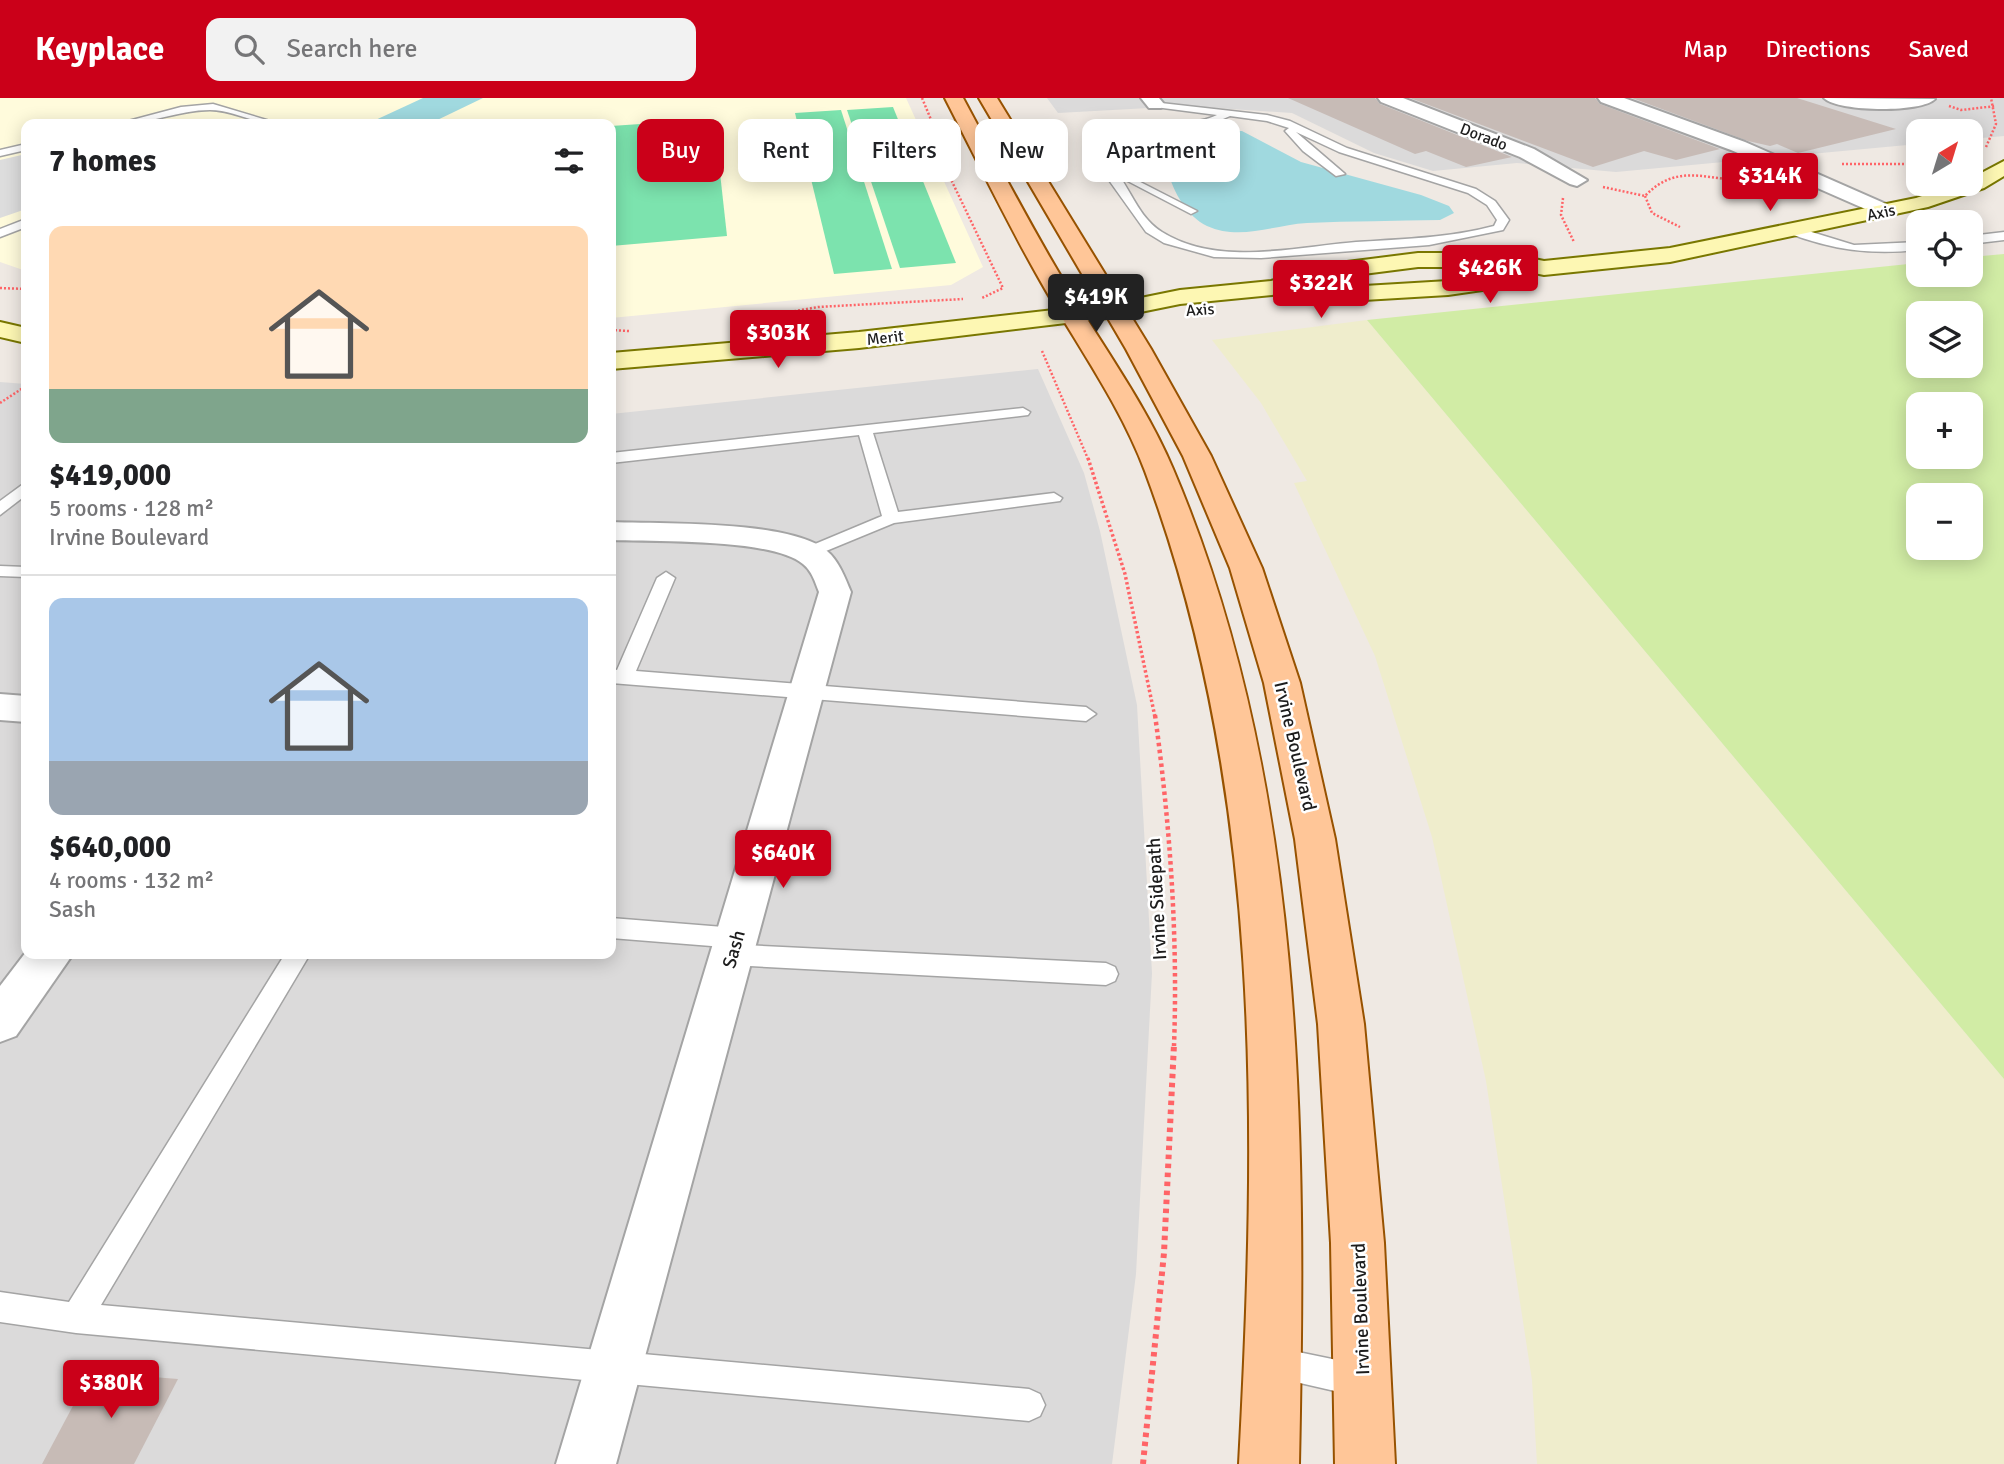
<!DOCTYPE html>
<meta charset="utf-8">
<style>
body{margin:0;font-family:Signika,sans-serif;background:#f2f2f2;color:#202124;height:100vh;display:flex;flex-direction:column;font-size:26px;white-space:nowrap}
*{box-sizing:border-box;margin:0}
p{font-size:23px;color:#757577}
.icon{flex:none;width:38px;height:38px;fill:none;stroke:currentColor;stroke-width:2;stroke-linecap:round;stroke-linejoin:round}
.map{position:relative;flex:1;overflow:hidden}
.sheet{position:absolute;left:21px;top:21px;width:595px;height:840px;display:flex;flex-direction:column;background:#fff;border-radius:14px;box-shadow:0 4px 18px #0003}
.sheet>*{flex:none}
.banner{position:absolute;left:637px;top:21px;width:665px;height:63px;display:flex;gap:14px}
.needle{width:46px;rotate:38deg}
.fabs{position:absolute;left:1906px;top:21px;display:grid;gap:14px}
.fabs a{display:grid;place-items:center;width:77px;height:77px;border-radius:14px;background:#fff;box-shadow:0 4px 18px #0003;font-size:35px}
.price{position:absolute;translate:-50% -60px;padding:0 16px;border-radius:7px;background:#cb0019;color:#fff;font-size:23px;line-height:46px;filter:drop-shadow(0 2px 4px #0008)}
.price::after{content:'';position:absolute;left:50%;top:42px;width:21px;height:16px;margin-left:-10px;background:inherit;clip-path:polygon(0 0,100% 0,50% 100%)}
.price.selected{background:#222;color:#fff}
ul{padding:0;list-style:none}
li{display:grid;align-content:center;gap:14px;height:371px;padding:0 28px}
li+li{border-top:2px solid #e0e0e0}
li span{display:grid;place-items:center;height:217px;border-radius:14px;color:#555}
li>.icon{margin-inline-start:auto}
span .icon{width:126px;height:126px;fill:#fffc;stroke-width:1}
li b{font-size:30px}
h2{display:flex;justify-content:space-between;align-items:center;height:84px;padding:0 28px;font-size:30px}
.pill{padding:0 24px;border-radius:14px;background:#fff;box-shadow:0 4px 18px #0003;font-size:24px;line-height:63px}
.pill.selected{background:#cb0019;color:#fff}
header{display:flex;align-items:center;gap:42px;box-sizing:border-box;height:98px;padding:0 35px;background:#cb0019;color:#fff}
header strong{font-size:33px}
nav{display:flex;gap:38px;margin-inline-start:auto;font-size:24px}
.search{width:490px;height:63px;background:#f2f2f2;display:flex;align-items:center;gap:18px;box-sizing:border-box;padding:0 24px;border-radius:14px;color:#757577;font-size:26px}
.map>svg:first-child{display:block}
.residential{fill:#dbdada}
.education{fill:#fffbdc}
.farmland{fill:#efedcc}
.grass{fill:#d1eca5;fill-rule:evenodd}
.pitch{fill:#7ce3ae}
.parking{fill:#ddd}
.water{fill:#a0d9df}
.building{fill:#c7bbb6}
.lines{fill:none;stroke-linecap:round;stroke-linejoin:round}
.lane-casing{stroke:#a4a4a4;stroke-width:3}
.street-casing{stroke:#a4a4a4;stroke-width:4}
.secondary-casing{stroke:#797700;stroke-width:4}
.primary-casing{stroke:#975200;stroke-width:4}
.path-far3{stroke:#ff6467;stroke-width:2.5;stroke-dasharray:2 2;stroke-linecap:butt}
.path-far2{stroke:#ff6467;stroke-width:3.5;stroke-dasharray:2.5 2.5;stroke-linecap:butt}
.path-far1{stroke:#ff6467;stroke-width:4.5;stroke-dasharray:3.5 3.5;stroke-linecap:butt}
.path{stroke:#ff6467;stroke-width:6;stroke-dasharray:4.5 4.5;stroke-linecap:butt}
.lane{fill:#fff;fill-rule:evenodd}
.street{fill:#fff;fill-rule:evenodd}
.secondary{fill:#fdf7b3;fill-rule:evenodd}
.primary{fill:#ffc698;fill-rule:evenodd}
.labels{text-anchor:middle;stroke-width:5;stroke-linejoin:round;paint-order:stroke}
.far-street-label{font-size:16px;fill:#1d1d1d;stroke:#fff}
.street-label{font-size:19px;fill:#1d1d1d;stroke:#fff}
</style>
<header>
<strong>Keyplace</strong>
<div class="search"><svg class="icon" aria-label="search" viewBox="0 0 24 24"><circle cx="10" cy="10" r="6"/><path d="M15 15l6 6"/></svg>Search here</div>
<nav><a>Map</a><a>Directions</a><a>Saved</a></nav>
</header>
<div class="map">
<svg width="2004" height="1366" viewBox="0 0 2004 1366">
<rect width="100%" height="100%" fill="#efe9e3"/>
<!-- residential -->
<g class="residential">
<path d="M1047 0H2004V38L1971 41 1970 33H1918V46L1616 74 1517 65 1433 73 1374 55 1292 15 1185 8 1058 15Z"/>
<path d="M1038 271 1084 375 1100 433 1137 607 1152 875 1136 1176 1112 1366H0V284L26 286V856H611V316Z"/>
</g>
<!-- education -->
<path class="education" d="M0 0H906L983 169 951 187 611 220V26H26V173L0 164Z"/>
<!-- farmland -->
<path class="farmland" d="M1367 222 2004 981V1366H1537L1532 1282 1486 983 1432 739 1375 558 1294 385 1307 383 1261 305 1212 242Z"/>
<!-- grass -->
<path class="grass" d="M2004 156V981L1367 222 1918 165V177H1970L1971 159ZM1918 215H1970V268H1918ZM1918 306H1970V359H1918ZM1918 397H1970V450H1918Z"/>
<!-- pitch -->
<g class="pitch">
<path d="M893 9 956 165 900 170 847 12Z"/>
<path d="M841 12 892 171 834 176 795 15Z"/>
<path d="M714 21 727 138 611 148V28Z"/>
</g>
<!-- parking -->
<path class="parking" d="M26 56V111L0 120V62Z"/>
<!-- water -->
<g class="water">
<path d="M423 0H483L429 26 369 25Z"/>
<path d="M1230 33H1242L1301 64 1421 97 1449 108 1454 115 1440 122C1396 123 1351 123 1307 125 1273 127 1240 143 1207 128 1187 118 1173 94 1168 73L1131 50V43Z"/>
</g>
<!-- building -->
<g class="building">
<path d="M1288 0H1375L1380 6 1512 59 1466 69 1426 53 1415 56Z"/>
<path d="M1410 0H1595L1600 6 1720 51 1676 62 1644 53 1593 69Z"/>
<path d="M1632 0H1797L1896 31 1798 55 1777 46 1770 48 1748 43Z"/>
<path d="M91 1274 178 1281 134 1366H42Z"/>
</g>
<g class="lines">
<!-- lane casing -->
<g class="lane-casing">
<g id="lane">
<path d="M1152 4 1267 17 1290 23 1347 50 1476 91 1495 103 1509 122 1503 132 1429 147 1261 160 1214 159 1164 145 1146 134 1086 50C1122 10 1174 37 1217 17L1155 9ZM1230 18 1267 23 1289 30 1285 33 1303 53 1336 78 1345 76 1296 34 1339 54 1468 95 1487 107 1497 122 1494 128C1449 140 1403 141 1356 144 1295 149 1218 169 1162 134 1141 121 1133 98 1120 79L1191 116 1197 113 1107 67 1096 51C1134 18 1187 39 1230 18Z"/>
<path d="M213 6 280 26C256 27 234 12 210 12 178 12 148 27 117 26L181 9Z"/>
<path d="M26 46V52L0 58V52Z"/>
<path d="M26 121V129L0 139V131Z"/>
<path d="M1792 128 1854 147 1918 144V152C1870 157 1833 152 1788 135V129Z"/>
<path d="M2004 134V142L1970 146V138Z"/>
<path d="M1023 310 1030 314 1028 317 873 335 898 414 1054 395 1062 400 1060 403 894 425 809 460 803 459 800 455 803 451 882 418 859 337 611 365V355Z"/>
<path d="M26 384V397L0 417V403Z"/>
<path d="M0 468 26 469V479L0 478Z"/>
<path d="M666 474 675 480 636 573 1086 609 1096 616 1086 623 611 585V571L617 572 657 480Z"/>
<path d="M611 820 736 830 744 833 748 840 744 847 1106 865 1115 869 1118 876 1115 883 1106 887 731 867 723 864 719 857 724 849 611 840Z"/>
<path d="M285 856H310L101 1207 1029 1291 1040 1296 1045 1307 1040 1318 1029 1323 76 1235 0 1224V1194L69 1204Z"/>
<path d="M1274 1249 1361 1267 1372 1272 1377 1283 1372 1294 1361 1299 1274 1279 1263 1275 1259 1264 1263 1253Z"/>
</g>
</g>
<!-- street casing -->
<g class="street-casing">
<g id="street">
<path d="M1141 0H1159L1164 6 1161 10H1149Z"/>
<path d="M1378 0H1403L1534 51 1587 82 1577 88 1570 86 1520 59 1381 4Z"/>
<path d="M1598 0H1624L1745 44 1893 109 1897 113 1893 117H1879L1731 52 1601 4Z"/>
<path d="M1824 0 1935 1C1922 15 1837 14 1824 0Z"/>
<path d="M611 424C660 426 791 422 827 453 839 463 845 480 851 494L616 1366H556L819 494C815 484 812 473 803 466 772 440 654 444 611 442Z"/>
<path d="M0 596 26 598V624L0 622Z"/>
<path d="M26 854 73 856 16 938 0 944V888Z"/>
</g>
</g>
<!-- secondary casing -->
<g class="secondary-casing">
<g id="secondary">
<path d="M2004 63V78L1984 90 1928 109 1670 164 1544 177 1505 169H1418L1340 179 1272 197 1180 206 1116 219 859 250 611 271V255L859 234 1116 205 1180 192 1271 183 1339 165 1418 155H1505L1544 163 1670 150 1916 100 1958 86H1970V81Z"/>
<path d="M1516 174 1524 176 1528 181 1524 186 1448 197 1364 202 1356 200 1352 195 1356 190 1364 188 1448 183Z"/>
<path d="M0 224 26 230V245L0 239Z"/>
</g>
</g>
<!-- primary casing -->
<g class="primary-casing">
<g id="primary">
<path d="M945 0H963C997 63 1030 128 1068 190 1103 249 1146 307 1173 371 1306 683 1306 1033 1299 1366H1239C1257 1032 1264 691 1145 373 1121 309 1079 250 1045 191 1009 129 978 64 945 0Z"/>
<path d="M979 0H997L1151 251 1211 358 1262 470 1300 585 1335 741 1364 926 1384 1145 1395 1366H1335L1331 1145 1318 926 1295 741 1264 585 1230 470 1183 358 1126 251Z"/>
</g>
</g>
<!-- path-far3 -->
<g class="path-far3">
<path d="M922 0 937 36 946 71 1003 190 982 200"/>
<path d="M1949 8 1961 12 1996 8"/>
<path d="M1986 49 1996 26 1991 0"/>
<path d="M1970 52 1981 54"/>
<path d="M1842 66H1918"/>
<path d="M1747 84 1766 96 1772 112"/>
<path d="M1603 89 1645 98C1680 61 1714 86 1754 82"/>
<path d="M1645 98 1652 115 1680 129"/>
<path d="M1563 100 1561 117 1574 144"/>
<path d="M0 190 26 191"/>
<path d="M739 223 818 209 963 201"/>
<path d="M611 232 629 233"/>
<path d="M1042 253 1088 361"/>
<path d="M0 305 26 288"/>
</g>
<!-- path-far2 -->
<path class="path-far2" d="M1088 360 1125 476 1155 619"/>
<!-- path-far1 -->
<path class="path-far1" d="M1155 617C1170 726 1178 838 1174 948"/>
<!-- path -->
<path class="path" d="M1143 1366 1164 1155 1174 946"/>
<!-- lane -->
<use href="#lane" class="lane"/>
<!-- street -->
<use href="#street" class="street"/>
<!-- secondary -->
<use href="#secondary" class="secondary"/>
<!-- primary -->
<use href="#primary" class="primary"/>
</g>
<g class="labels">
<!-- far-street labels -->
<g class="far-street-label">
<text transform="translate(1484 38) rotate(21)" y="6">Dorado</text>
<text transform="translate(1881 114) rotate(-12)" y="6">Axis</text>
<text transform="translate(1200 211) rotate(-4)" y="6">Axis</text>
<text transform="translate(885 239) rotate(-6)" y="6">Merit</text>
</g>
<!-- street labels -->
<g class="street-label">
<text transform="translate(1296 648) rotate(77)" y="7">Irvine Boulevard</text>
<text transform="translate(1156 801) rotate(-93)" y="7">Irvine Sidepath</text>
<text transform="translate(733 851) rotate(-74)" y="7">Sash</text>
<text transform="translate(1360 1211) rotate(-92)" y="7">Irvine Boulevard</text>
</g>
</g>
</svg>
<div class="fabs">
<a><svg class="needle" viewBox="-14 -14 28 28"><path d="M0-13l5 13h-10z" fill="#e53935"/><path d="M0 13l5-13h-10z" fill="#757577"/></svg></a>
<a><svg class="icon" aria-label="locate" viewBox="0 0 24 24"><circle cx="12" cy="12" r="6"/><path d="M12 2v4M12 18v4M2 12h4M18 12h4"/></svg></a>
<a><svg class="icon" aria-label="layers" viewBox="0 0 24 24"><path d="M12 4l9 5-9 5-9-5zM3 14l9 5 9-5"/></svg></a>
<a>+</a>
<a>−</a>
</div>
<b class="price" style="left:1770px;top:115px">$314K</b>
<b class="price" style="left:1490px;top:207px">$426K</b>
<b class="price" style="left:1321px;top:222px">$322K</b>
<b class="price selected" style="left:1096px;top:236px">$419K</b>
<b class="price" style="left:778px;top:272px">$303K</b>
<b class="price" style="left:783px;top:792px">$640K</b>
<b class="price" style="left:111px;top:1322px">$380K</b>
<div class="banner">
<a class="pill selected">Buy</a>
<a class="pill">Rent</a>
<a class="pill">Filters</a>
<a class="pill">New</a>
<a class="pill">Apartment</a>
</div>
<section class="sheet">
<h2>7 homes<svg class="icon" aria-label="filters" viewBox="0 0 24 24"><path d="M4 7h16M4 17h16"/><circle cx="9" cy="7" r="2"/><circle cx="15" cy="17" r="2"/></svg></h2>
<ul>
<li><span style="background:linear-gradient(#ffd9b3 75%,#7fa58c 0)"><svg class="icon" aria-label="home" viewBox="0 0 24 24"><path d="M3 11l9-7 9 7M6 9v11h12V9"/></svg></span><div><b>$419,000</b><p>5 rooms · 128 m²</p><p>Irvine Boulevard</p></div></li>
<li><span style="background:linear-gradient(#a9c7e8 75%,#9aa5b1 0)"><svg class="icon" aria-label="home" viewBox="0 0 24 24"><path d="M3 11l9-7 9 7M6 9v11h12V9"/></svg></span><div><b>$640,000</b><p>4 rooms · 132 m²</p><p>Sash</p></div></li>
</ul>
</section>
</div>
